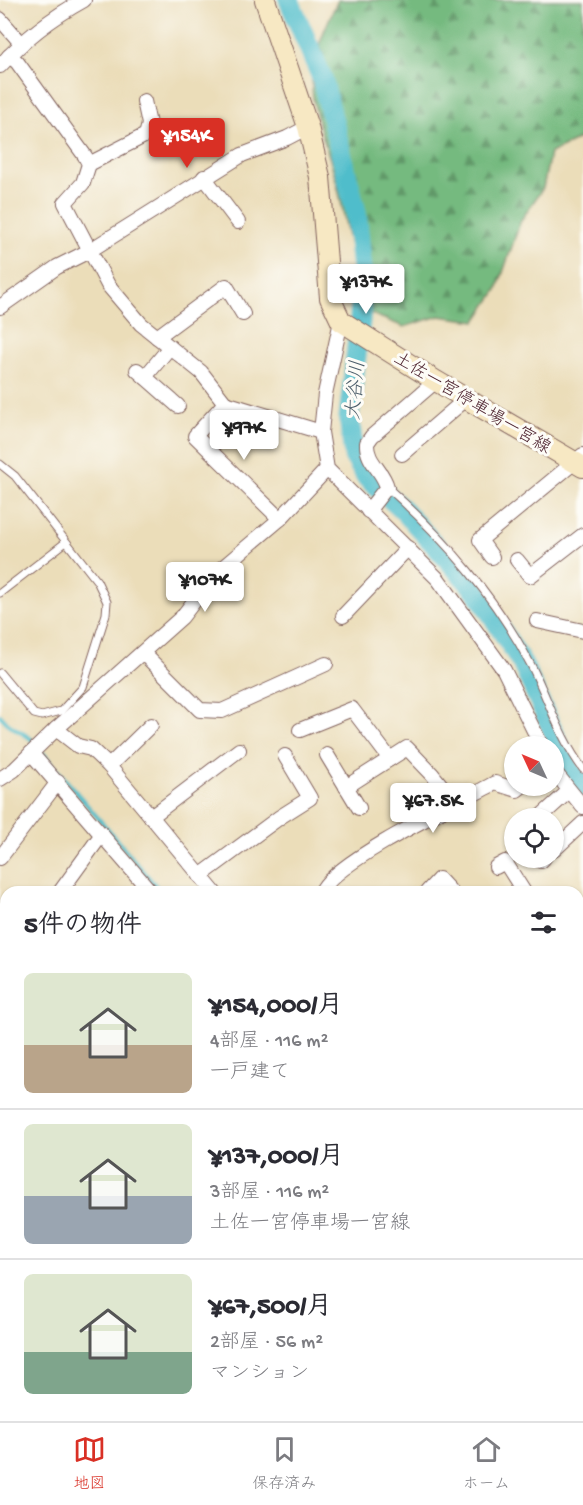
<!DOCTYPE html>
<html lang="ja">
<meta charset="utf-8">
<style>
body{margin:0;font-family:"Gochi Hand","Klee One",sans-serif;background:#f2f2f3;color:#2b2b33;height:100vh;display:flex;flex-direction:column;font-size:22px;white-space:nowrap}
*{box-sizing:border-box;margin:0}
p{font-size:20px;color:#7c7c81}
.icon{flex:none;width:33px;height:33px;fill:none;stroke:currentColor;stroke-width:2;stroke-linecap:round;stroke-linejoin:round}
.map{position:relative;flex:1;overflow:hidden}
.details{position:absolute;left:0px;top:886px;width:584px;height:536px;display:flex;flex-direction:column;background:#fff;border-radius:18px 18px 0 0;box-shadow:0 2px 4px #0004}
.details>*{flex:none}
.needle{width:39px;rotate:314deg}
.tools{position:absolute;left:504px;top:736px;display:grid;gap:12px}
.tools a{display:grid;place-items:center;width:60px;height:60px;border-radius:50%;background:#fff;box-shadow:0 2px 4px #0004;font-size:30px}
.price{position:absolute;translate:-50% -51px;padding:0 14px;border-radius:6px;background:#fff;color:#222;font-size:20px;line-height:39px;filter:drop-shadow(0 2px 3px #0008)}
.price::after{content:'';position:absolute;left:50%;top:36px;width:18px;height:14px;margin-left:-9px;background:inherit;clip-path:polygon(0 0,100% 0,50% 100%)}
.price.current{background:#d93025;color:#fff}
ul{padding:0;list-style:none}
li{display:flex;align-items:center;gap:18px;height:150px;padding:0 24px}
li+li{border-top:2px solid #e1e1e2}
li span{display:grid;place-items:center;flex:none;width:168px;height:120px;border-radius:9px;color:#555}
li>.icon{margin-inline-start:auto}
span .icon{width:72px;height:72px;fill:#fffc;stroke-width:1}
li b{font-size:26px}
h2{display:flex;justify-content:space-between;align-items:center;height:72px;padding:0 24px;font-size:26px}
.dock{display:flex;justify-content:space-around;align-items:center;height:84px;border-top:2px solid #e1e1e2;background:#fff;font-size:16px;color:#7c7c81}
.dock a{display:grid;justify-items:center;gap:3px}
.dock .current{color:#d93025}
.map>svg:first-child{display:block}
.forest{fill:url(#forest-firs);stroke:#5f6c55;stroke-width:1.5}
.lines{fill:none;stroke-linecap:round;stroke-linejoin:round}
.stream{stroke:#50bdcb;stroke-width:4}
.river{stroke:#50bdcb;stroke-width:21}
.service-casing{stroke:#82625d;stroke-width:9}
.minor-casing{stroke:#82625d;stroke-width:16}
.secondary-casing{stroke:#82625d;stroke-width:22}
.service{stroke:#fff;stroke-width:7}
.minor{stroke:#fff;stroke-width:14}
.secondary{stroke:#f7e8c3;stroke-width:20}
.rail{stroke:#4a1f2b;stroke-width:4;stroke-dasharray:9 4.5;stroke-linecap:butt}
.labels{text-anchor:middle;stroke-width:6;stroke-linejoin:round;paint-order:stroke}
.street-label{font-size:18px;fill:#4a1f2b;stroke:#fdfcf7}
.water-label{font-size:20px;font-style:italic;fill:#4c5e6b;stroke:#fdfcf7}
</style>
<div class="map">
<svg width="583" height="1421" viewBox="0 0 583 1421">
<defs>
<pattern id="forest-firs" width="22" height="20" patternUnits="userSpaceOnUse" patternTransform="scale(1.5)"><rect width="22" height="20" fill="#74ba7f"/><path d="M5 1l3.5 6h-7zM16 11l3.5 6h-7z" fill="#619768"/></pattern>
</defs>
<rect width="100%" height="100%" fill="#fdfcf7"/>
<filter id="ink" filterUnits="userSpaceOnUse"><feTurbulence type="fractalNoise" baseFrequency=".0167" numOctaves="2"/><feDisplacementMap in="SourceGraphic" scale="12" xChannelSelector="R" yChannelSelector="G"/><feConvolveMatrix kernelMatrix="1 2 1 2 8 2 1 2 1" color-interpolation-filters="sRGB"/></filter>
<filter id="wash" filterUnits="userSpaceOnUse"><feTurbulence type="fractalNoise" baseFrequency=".008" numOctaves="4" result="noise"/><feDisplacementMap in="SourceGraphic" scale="24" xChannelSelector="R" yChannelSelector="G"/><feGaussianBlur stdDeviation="1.35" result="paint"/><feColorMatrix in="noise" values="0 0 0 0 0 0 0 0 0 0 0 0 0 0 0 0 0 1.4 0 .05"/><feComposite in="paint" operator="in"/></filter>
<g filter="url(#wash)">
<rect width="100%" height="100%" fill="#ebddb9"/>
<!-- forest -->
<path class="forest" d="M338 0H583V137L550 153 543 188 521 220 497 290 476 321 439 316 404 327 369 313C351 267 348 227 336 180 328 146 307 105 313 69 317 45 328 21 338 0Z"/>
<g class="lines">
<!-- stream -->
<path class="stream" d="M0 715 8 724 30 738 161 892"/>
<!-- river -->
<path class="river" d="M289 0 322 78 356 212 362 270 360 321 349 417 354 456 367 478 403 510 478 593 522 663 570 769 583 787"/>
</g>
</g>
<g filter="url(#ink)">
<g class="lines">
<!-- service casing -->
<g class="service-casing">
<g id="service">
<path d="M0 464 15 476 97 581 107 602 106 614 83 687 61 711 42 716 34 714 0 673"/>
<path d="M387 487C446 540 496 597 532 667 549 701 560 739 583 769"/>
<path d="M0 593 66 542"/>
</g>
</g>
<!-- minor casing -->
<g class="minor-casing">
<g id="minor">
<path d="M0 19 21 43"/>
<path d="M9 56 17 62 85 156 89 164 83 183 65 203 108 285 141 324 201 372 225 403 321 432"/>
<path d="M0 66C24 39 53 17 84 0"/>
<path d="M89 164 146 135 149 124 144 101"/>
<path d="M204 177 238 222"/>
<path d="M0 307 57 267 89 251 242 155 287 138 308 127"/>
<path d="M341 321 325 394 321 432 327 469 438 579 504 670 542 747"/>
<path d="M157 337 226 286 243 314"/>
<path d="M137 370 178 406"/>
<path d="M145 377 170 347"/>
<path d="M225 403 195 436 280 519"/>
<path d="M402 454 466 399"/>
<path d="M368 511 387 487C383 470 366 462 367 443L372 436 436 381"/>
<path d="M492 557 480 540 583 455"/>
<path d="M517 560 530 576 583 535"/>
<path d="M343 616 408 548"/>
<path d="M537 621 583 631"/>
<path d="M143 653 200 710 222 711 326 664"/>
<path d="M56 729 182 617 215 574 280 519 327 469"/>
<path d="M300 730 352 709 390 759"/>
<path d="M31 753 151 892"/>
<path d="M327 755 359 808"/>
<path d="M109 766 151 725"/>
<path d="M554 771 583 807"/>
<path d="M0 779 14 770 56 729 78 746 91 749 109 766 214 892"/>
<path d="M346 787 407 748 432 774 456 804"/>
<path d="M151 817 239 750"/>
<path d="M538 819 569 791"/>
<path d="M554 850 583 823"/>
<path d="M0 858 58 782"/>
<path d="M541 861 544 858"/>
<path d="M496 867 505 862 524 892"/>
<path d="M200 876 280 817 310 798 285 756"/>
<path d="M60 892 102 834"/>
<path d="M324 892 323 889C341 858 458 803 495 783L517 790 522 786"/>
<path d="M427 892 439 879 451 892"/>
<path d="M0 975 6 967"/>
<path d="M0 1007 6 1011"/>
<path d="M0 1047 6 1040"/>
<path d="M578 1084H580L583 1092"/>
<path d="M0 1181 6 1172"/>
<path d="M0 1304 6 1296"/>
<path d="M0 1415 5 1421"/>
<path d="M213 1416 218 1421"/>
<path d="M411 1416 412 1421"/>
<path d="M77 1421 81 1416"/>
<path d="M547 1421 559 1416"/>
</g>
</g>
<!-- secondary casing -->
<g class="secondary-casing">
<g id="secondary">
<path d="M265 0 308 127 320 177 330 298 341 321 436 381 583 467"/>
<path d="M578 993 583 990"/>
<path d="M163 1421 166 1416"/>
</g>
</g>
<!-- service -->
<use href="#service" class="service"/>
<!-- minor -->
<use href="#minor" class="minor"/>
<!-- secondary -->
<use href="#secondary" class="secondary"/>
<!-- rail -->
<g class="rail">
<path d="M578 1206 583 1203"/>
<path d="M310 1421 315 1416"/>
</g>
</g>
</g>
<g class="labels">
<!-- street labels -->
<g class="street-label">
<text transform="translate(473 402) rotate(31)" y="6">土佐一宮停車場一宮線</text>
</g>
<!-- water labels -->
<g class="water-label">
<text transform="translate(354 390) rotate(-85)" y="7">大谷川</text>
</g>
</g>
</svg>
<div class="tools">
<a><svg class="needle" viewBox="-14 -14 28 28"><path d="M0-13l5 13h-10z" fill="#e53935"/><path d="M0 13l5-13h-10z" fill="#7c7c81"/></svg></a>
<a><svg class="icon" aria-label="locate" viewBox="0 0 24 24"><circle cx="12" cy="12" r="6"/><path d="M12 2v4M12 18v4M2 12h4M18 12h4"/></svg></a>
</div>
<b class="price current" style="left:187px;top:169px">¥154K</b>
<b class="price" style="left:366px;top:315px">¥137K</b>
<b class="price" style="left:244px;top:461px">¥97K</b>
<b class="price" style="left:205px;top:613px">¥107K</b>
<b class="price" style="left:433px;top:834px">¥67.5K</b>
<section class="details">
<h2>5件の物件<svg class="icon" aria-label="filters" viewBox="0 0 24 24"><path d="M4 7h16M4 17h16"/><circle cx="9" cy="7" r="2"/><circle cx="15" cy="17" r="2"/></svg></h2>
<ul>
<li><span style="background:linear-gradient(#dfe7d0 60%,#b9a48a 0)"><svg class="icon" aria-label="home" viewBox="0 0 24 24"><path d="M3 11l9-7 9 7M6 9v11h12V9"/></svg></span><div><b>¥154,000/月</b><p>4部屋 · 116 m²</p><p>一戸建て</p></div></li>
<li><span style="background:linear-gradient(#dfe7d0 60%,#9aa5b1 0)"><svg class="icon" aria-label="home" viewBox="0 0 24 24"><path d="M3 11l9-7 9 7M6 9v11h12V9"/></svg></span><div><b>¥137,000/月</b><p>3部屋 · 116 m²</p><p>土佐一宮停車場一宮線</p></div></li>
<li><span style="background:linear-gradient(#dfe7d0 65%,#7fa58c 0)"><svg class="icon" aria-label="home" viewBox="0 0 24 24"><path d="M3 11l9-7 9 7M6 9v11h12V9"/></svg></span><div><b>¥67,500/月</b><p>2部屋 · 56 m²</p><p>マンション</p></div></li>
</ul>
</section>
</div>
<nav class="dock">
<a class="current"><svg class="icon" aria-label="map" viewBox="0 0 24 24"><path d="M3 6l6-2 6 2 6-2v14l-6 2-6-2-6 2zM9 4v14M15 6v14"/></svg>地図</a>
<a><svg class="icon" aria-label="saved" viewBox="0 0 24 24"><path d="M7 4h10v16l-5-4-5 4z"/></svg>保存済み</a>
<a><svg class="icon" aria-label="home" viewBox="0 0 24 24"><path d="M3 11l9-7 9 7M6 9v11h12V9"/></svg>ホーム</a>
</nav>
